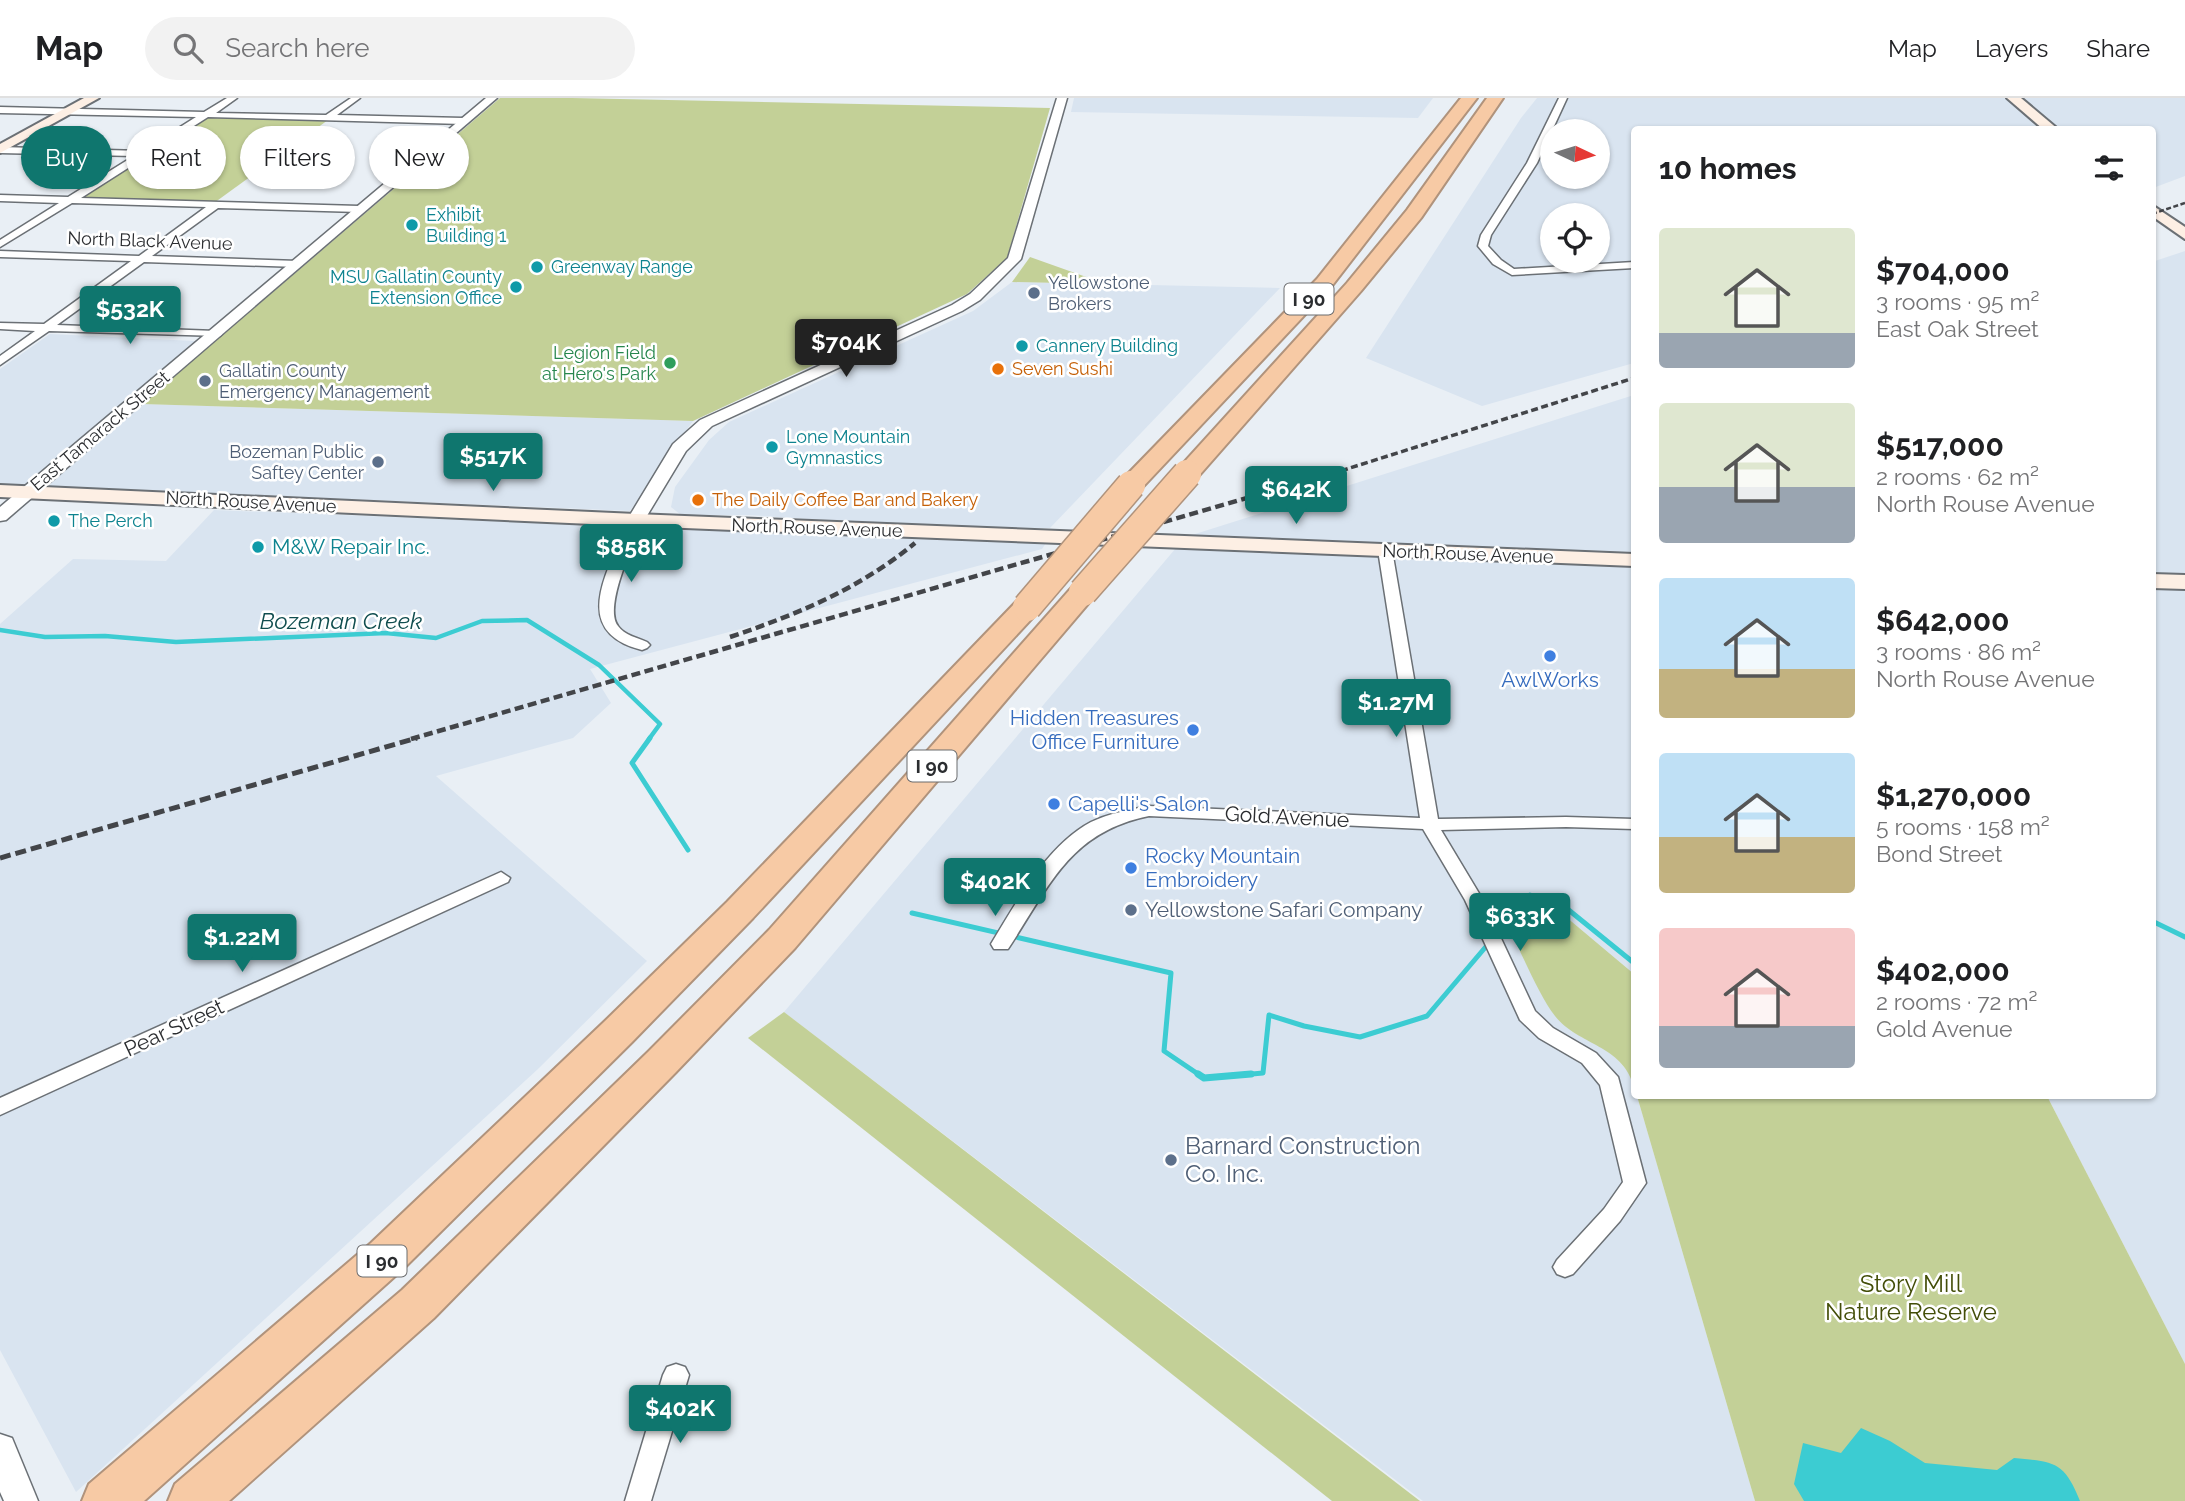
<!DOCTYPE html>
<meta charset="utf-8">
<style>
body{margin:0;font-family:Raleway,sans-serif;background:#f2f2f2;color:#202124;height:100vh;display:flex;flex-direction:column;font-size:26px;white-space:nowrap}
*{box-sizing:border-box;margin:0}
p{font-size:23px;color:#757577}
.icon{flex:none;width:38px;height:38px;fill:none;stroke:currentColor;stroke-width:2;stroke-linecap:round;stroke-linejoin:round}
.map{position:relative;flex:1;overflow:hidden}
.panel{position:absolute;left:1631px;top:28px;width:525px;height:973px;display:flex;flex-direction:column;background:#fff;border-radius:7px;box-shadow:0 2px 5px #0004}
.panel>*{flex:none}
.guide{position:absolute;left:21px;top:28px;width:665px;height:63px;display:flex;gap:14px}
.needle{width:46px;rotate:94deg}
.fabs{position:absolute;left:1540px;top:21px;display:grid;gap:14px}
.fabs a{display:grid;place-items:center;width:70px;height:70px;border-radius:50%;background:#fff;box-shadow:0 2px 5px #0004;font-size:35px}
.price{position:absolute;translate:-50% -60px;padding:0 16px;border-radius:7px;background:#0f766e;color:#fff;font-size:23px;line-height:46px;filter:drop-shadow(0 2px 4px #0008)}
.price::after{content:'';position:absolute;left:50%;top:42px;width:21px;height:16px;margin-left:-10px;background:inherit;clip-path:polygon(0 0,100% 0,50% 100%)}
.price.active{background:#222;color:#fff}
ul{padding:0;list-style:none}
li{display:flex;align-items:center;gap:21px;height:175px;padding:0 28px}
li span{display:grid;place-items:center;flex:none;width:196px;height:140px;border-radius:7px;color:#555}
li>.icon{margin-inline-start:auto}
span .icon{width:84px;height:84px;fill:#fffc;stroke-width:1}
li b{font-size:30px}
h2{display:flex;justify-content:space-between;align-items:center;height:84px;padding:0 28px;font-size:30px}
.pill{padding:0 24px;border-radius:32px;background:#fff;box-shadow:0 2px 5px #0004;font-size:24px;line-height:63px}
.pill.active{background:#0f766e;color:#fff}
header{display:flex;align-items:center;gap:42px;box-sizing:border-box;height:98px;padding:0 35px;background:#fff;border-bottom:2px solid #e0e0e0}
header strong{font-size:33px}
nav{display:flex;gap:38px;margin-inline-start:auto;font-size:24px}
.search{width:490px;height:63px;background:#f2f2f2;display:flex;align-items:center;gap:18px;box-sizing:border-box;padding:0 24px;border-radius:38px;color:#757577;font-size:26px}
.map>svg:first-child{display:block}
.built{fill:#d9e4f0;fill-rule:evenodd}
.green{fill:#c3d097}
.water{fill:#3cccd2}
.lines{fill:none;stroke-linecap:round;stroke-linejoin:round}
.stream-far2{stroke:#3cccd2;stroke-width:4.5}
.stream-far1{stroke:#3cccd2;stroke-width:5}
.stream{stroke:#3cccd2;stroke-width:7}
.minor-casing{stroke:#6b7075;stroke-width:3}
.tertiary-casing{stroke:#6b7075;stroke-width:3}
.secondary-casing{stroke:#6b7075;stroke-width:4}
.motorway-casing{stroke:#b0937c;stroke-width:4}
.minor{fill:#fff;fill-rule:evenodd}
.tertiary{fill:#fff;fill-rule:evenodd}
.secondary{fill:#fdefe4;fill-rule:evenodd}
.motorway{fill:#f7caa5;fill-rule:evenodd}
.rail-far3{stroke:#434549;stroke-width:2.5;stroke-dasharray:5 2.5;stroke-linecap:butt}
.rail-far2{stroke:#434549;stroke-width:3.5;stroke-dasharray:7 3.5;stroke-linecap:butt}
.rail-far1{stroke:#434549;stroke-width:4.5;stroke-dasharray:9 4.5;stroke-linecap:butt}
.rail{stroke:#434549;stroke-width:5;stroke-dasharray:11 5;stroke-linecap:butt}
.motorway-bridge-casing{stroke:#b0937c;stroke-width:31;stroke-linecap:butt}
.motorway-bridge{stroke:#f7caa5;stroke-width:28}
.culture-dot{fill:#0f9aa8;stroke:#fff;stroke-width:2.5}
.service-dot{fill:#5c6f8a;stroke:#fff;stroke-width:2.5}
.leisure-dot{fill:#2e9e5b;stroke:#fff;stroke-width:2.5}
.food-dot{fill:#e8710a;stroke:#fff;stroke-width:2.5}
.shop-dot{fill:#3f7fe0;stroke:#fff;stroke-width:2.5}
.labels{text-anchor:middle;stroke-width:5;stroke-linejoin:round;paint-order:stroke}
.far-culture-label{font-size:18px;fill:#0d838f;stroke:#fff;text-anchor:start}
.far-street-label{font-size:18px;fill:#2b2d30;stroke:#fff}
.far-service-label{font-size:18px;fill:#4e5e75;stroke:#fff;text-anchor:start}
.far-leisure-label{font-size:18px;fill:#27864d;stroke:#fff;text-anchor:end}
.far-food-label{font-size:18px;fill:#c56008;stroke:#fff;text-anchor:start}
.shield{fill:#fff;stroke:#6b6c6e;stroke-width:2}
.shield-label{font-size:19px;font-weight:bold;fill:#2b2d30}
.culture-label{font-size:21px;fill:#0d838f;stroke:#fff;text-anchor:start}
.shop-label{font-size:21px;fill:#366cbe;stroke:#fff;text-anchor:start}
.street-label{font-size:21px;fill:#2b2d30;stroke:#fff}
.service-label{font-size:21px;fill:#4e5e75;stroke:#fff;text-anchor:start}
.water-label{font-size:23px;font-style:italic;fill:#104d4f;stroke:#fff}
.near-service-label{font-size:24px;fill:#4e5e75;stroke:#fff;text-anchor:start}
.near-park-label{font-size:24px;fill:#434e08;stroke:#fff}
</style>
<header>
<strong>Map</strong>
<div class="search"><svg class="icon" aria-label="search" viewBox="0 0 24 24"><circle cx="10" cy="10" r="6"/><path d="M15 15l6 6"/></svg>Search here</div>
<nav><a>Map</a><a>Layers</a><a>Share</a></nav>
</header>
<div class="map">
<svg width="2185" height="1403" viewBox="0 0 2185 1403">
<rect width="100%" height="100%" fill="#e9eff5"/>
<!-- built -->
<g class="built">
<path d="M1074 0H1433L1418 20 1071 14Z"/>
<path d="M1537 0H2185V78L2153 90 2152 32H1634V265L1482 308 1366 260 1521 20ZM1552 33H1598V79H1552ZM1552 117H1598V163H1552Z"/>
<path d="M2185 153V1266L2047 998H2152V164Z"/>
<path d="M1012 184 1280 190 1050 430 930 429 748 417H681L671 409 675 389 709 342 729 324 973 213Z"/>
<path d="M50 236 215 244 143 306 693 323 630 413 42 388 25 402 0 401V271Z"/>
<path d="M1634 297V876L1559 813 1571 933 1610 953 1631 977 1634 998H1637L1755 1403H1423L784 914 1181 444 1192 437Z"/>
<path d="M214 412 1046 445 1042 451 590 571 611 605 573 640 436 678 647 863 538 971 76 1394 0 1252V526L73 461 166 463Z"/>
</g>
<!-- green -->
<g class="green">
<path d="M500 0H572L1050 10 1007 160 967 196 693 323 142 306Z"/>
<path d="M208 20 328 22 214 105 80 100Z"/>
<path d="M1030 159 1106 186 1012 184Z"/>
<path d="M1531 809 1559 813 1634 876V989C1622 946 1579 948 1555 918 1540 899 1523 858 1511 835Z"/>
<path d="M784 914 818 940 1420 1403H1332L748 940Z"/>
<path d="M1637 998H2047L2185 1266V1403H1755Z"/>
</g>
<!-- water -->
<path class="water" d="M1861 1330 1890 1343 1925 1365 1997 1372 2014 1360C2054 1364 2064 1363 2080 1403H1804L1794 1386 1803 1345 1841 1355Z"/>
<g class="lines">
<!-- stream-far2 -->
<path class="stream-far2" d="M0 532 45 539 105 538 176 544 386 535 436 540 482 523 527 522 599 567 660 626 649 641"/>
<!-- stream-far1 -->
<g class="stream-far1">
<path d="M650 640 632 665 688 752"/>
<path d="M912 815 1171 875 1164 953 1201 978"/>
<path d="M2152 823 2185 839"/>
<path d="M1495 838 1530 797 1565 809 1634 865"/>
<path d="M1230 978 1263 975 1269 917 1304 928 1360 939 1427 918 1489 845"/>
</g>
<!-- stream -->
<path class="stream" d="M1198 976 1204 980 1251 976"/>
<!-- minor casing -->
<g class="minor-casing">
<g id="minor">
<path d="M227 0H237L216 15 326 17 351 0H360L337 17 463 20 467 23 463 26 208 19 81 100 359 108 364 111 359 114 218 110 152 158 298 163 303 166 298 169 144 164 57 227 216 233 222 236 220 238 49 233 0 267V258L35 233 0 231V225L44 226 131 163 0 159V153L139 158 206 109 72 105 0 149V142L59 105 0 103V97L68 99 134 58 0 55V49L142 53 196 19 0 15V9L204 14Z"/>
<path d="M1559 0H1567L1537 65 1491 137 1488 148 1501 162 1514 171 1634 164V170L1512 177 1493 166 1478 148 1481 137 1527 65Z"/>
<path d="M636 418 643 422C635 443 603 508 618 528 624 537 638 540 647 544L650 547 647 550 642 552C567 533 610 470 629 422Z"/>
<path d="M1385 448 1392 452 1438 721 1566 719 1634 721V731L1566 729 1441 732 1483 802 1535 913 1553 930 1596 955 1618 979 1646 1085 1620 1123 1573 1176 1565 1179 1557 1176 1553 1169 1557 1162 1604 1111 1623 1084 1600 987 1582 965 1539 940 1520 922 1465 802 1423 731 1149 718C1069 734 1049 789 1008 851H994L991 846C1017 804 1046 748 1091 724 1110 715 1129 712 1149 708L1420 720 1378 452Z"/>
<path d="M501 774 510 780 508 784 0 1017V1000Z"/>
<path d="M676 1266 685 1269 689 1277 651 1403H625L663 1277 667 1269Z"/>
</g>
</g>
<!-- tertiary casing -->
<g class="tertiary-casing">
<g id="tertiary">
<path d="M486 0H497L6 422 0 423V409Z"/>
<path d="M1057 0H1067L1021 161 980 202 962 213 712 328 686 353 642 426H630L627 422 673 346 700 322 952 207 970 196 1008 160Z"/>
<path d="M0 1336 12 1340 38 1403H4L0 1394Z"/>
</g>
</g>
<!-- secondary casing -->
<g class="secondary-casing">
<g id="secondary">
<path d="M84 0H99L0 55V46Z"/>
<path d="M2007 0H2021L2059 32H2044Z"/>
<path d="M2152 107 2185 129V141L2152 118Z"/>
<path d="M0 387 636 416 1634 456V468L636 428 0 399Z"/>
<path d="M2152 476 2185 477V491L2152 490Z"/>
</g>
</g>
<!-- motorway casing -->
<g class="motorway-casing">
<g id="motorway">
<path d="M1461 0H1477L1331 189 1140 392 1131 395 1122 392 1118 387 1122 382 1317 181Z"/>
<path d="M1487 0H1503L1421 120 1361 193 1196 381 1187 384 1178 381 1174 376 1178 371 1347 185 1407 112Z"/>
<path d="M1083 486 1093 488 1097 494 1093 500 795 850 676 974 434 1220 229 1403H168L175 1386 402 1192 648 954 769 832 1073 488Z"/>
<path d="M1027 500 1037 503 1041 509 1037 515 753 820 632 944 403 1171 144 1403H82L89 1386 371 1145 604 924 727 804 1017 503Z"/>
</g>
</g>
<!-- minor -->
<use href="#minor" class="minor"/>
<!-- tertiary -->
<use href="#tertiary" class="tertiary"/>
<!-- secondary -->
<use href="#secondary" class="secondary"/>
<!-- motorway -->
<use href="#motorway" class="motorway"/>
<!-- rail-far3 -->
<path class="rail-far3" d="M2152 116 2185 105"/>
<!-- rail-far2 -->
<path class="rail-far2" d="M1331 376 1634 280"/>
<!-- rail-far1 -->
<g class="rail-far1">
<path d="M730 539C798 516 859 491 915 445"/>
<path d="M411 641 1337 374"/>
</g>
<!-- rail -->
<path class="rail" d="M0 760 417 640"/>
<!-- motorway-bridge casing -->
<g class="motorway-bridge-casing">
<g id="motorway-bridge">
<path d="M1083 494 1187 376"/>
<path d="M1027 509 1131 387"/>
</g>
</g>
<!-- motorway-bridge -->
<use href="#motorway-bridge" class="motorway-bridge"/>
</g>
<!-- markers -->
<g class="culture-dot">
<circle cx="412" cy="127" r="7"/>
<circle cx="537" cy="169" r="7"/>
<circle cx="516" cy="189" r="7"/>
<circle cx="1022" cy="248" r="7"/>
<circle cx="772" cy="349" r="7"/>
<circle cx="54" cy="423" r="7"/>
<circle cx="258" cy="449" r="7"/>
</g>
<g class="service-dot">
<circle cx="1034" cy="195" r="7"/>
<circle cx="205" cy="283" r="7"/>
<circle cx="378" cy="364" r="7"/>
<circle cx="1131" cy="812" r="7"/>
<circle cx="1171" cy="1062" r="7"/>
</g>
<circle class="leisure-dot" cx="670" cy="265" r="7"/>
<g class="food-dot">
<circle cx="998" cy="271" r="7"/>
<circle cx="698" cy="402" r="7"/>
</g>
<g class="shop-dot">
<circle cx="1550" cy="558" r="7"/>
<circle cx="1193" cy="632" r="7"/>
<circle cx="1054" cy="706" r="7"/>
<circle cx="1131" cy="770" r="7"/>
</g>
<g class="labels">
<!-- far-culture labels -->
<g class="far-culture-label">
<text x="426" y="123">Exhibit<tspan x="426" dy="21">Building 1</tspan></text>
<text x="551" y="175">Greenway Range</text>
<text x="502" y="185" text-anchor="end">MSU Gallatin County<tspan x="502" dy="21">Extension Office</tspan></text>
<text x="1036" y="254">Cannery Building</text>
<text x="786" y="345">Lone Mountain<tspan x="786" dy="21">Gymnastics</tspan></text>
<text x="68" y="429">The Perch</text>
</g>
<!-- far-street labels -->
<g class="far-street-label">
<text transform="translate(150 143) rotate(2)" y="6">North Black Avenue</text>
<text transform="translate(100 333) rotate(-40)" y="6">East Tamarack Street</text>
<text transform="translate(251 404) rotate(3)" y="6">North Rouse Avenue</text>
<text transform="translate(817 430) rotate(2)" y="6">North Rouse Avenue</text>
<text transform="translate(1468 456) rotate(2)" y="6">North Rouse Avenue</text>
</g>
<!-- far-service labels -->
<g class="far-service-label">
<text x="1048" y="191">Yellowstone<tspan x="1048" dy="21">Brokers</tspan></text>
<text x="219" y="279">Gallatin County<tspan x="219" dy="21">Emergency Management</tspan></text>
<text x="364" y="360" text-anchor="end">Bozeman Public<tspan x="364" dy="21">Saftey Center</tspan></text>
</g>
<!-- far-leisure labels -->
<g class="far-leisure-label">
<text x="656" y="261">Legion Field<tspan x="656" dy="21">at Hero's Park</tspan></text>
</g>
<!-- far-food labels -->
<g class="far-food-label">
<text x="1012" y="277">Seven Sushi</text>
<text x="712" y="408">The Daily Coffee Bar and Bakery</text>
</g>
<!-- shield labels -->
<g class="shield">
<rect x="1284.5" y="185.5" width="49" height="31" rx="5"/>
<rect x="907.5" y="652.5" width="49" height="31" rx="5"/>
<rect x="357.5" y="1147.5" width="49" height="31" rx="5"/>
</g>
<g class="shield-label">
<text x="1309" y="208">I 90</text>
<text x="932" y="675">I 90</text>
<text x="382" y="1170">I 90</text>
</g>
<!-- culture labels -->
<g class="culture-label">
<text x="272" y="456">M&amp;W Repair Inc.</text>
</g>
<!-- shop labels -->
<g class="shop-label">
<text x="1550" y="589" text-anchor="middle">AwlWorks</text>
<text x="1179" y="627" text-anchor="end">Hidden Treasures<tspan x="1179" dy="24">Office Furniture</tspan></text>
<text x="1068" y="713">Capelli's Salon</text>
<text x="1145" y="765">Rocky Mountain<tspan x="1145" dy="24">Embroidery</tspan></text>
</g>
<!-- street labels -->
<g class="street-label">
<text transform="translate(1287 719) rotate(3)" y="7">Gold Avenue</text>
<text transform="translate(174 930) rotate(-25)" y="7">Pear Street</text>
</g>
<!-- service labels -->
<g class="service-label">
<text x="1145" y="819">Yellowstone Safari Company</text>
</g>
<!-- water labels -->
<g class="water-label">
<text x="341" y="531">Bozeman Creek</text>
</g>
<!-- near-service labels -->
<g class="near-service-label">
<text x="1185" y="1056">Barnard Construction<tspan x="1185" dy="28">Co. Inc.</tspan></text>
</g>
<!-- near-park labels -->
<g class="near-park-label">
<text x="1911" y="1194">Story Mill<tspan x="1911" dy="28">Nature Reserve</tspan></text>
</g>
</g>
</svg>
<div class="fabs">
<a><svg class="needle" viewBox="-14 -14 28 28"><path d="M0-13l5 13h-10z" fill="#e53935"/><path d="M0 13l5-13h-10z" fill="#757577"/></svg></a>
<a><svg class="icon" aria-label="locate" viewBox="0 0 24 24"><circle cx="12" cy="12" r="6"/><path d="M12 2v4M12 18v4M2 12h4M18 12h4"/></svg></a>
</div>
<b class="price" style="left:130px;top:248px">$532K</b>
<b class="price active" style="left:846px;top:281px">$704K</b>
<b class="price" style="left:493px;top:395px">$517K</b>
<b class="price" style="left:1296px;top:428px">$642K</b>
<b class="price" style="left:631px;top:486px">$858K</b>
<b class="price" style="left:1396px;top:641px">$1.27M</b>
<b class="price" style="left:995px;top:820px">$402K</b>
<b class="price" style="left:1520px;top:855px">$633K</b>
<b class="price" style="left:242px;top:876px">$1.22M</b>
<b class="price" style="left:680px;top:1347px">$402K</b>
<div class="guide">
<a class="pill active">Buy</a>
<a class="pill">Rent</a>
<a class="pill">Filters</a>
<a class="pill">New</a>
</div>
<section class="panel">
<h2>10 homes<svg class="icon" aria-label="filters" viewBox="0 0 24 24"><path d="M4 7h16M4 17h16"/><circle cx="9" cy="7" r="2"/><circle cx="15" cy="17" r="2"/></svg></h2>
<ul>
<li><span style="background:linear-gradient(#dfe7d0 75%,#9aa5b1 0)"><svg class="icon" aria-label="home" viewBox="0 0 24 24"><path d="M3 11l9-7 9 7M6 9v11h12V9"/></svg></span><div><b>$704,000</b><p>3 rooms · 95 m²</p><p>East Oak Street</p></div></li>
<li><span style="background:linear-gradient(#dfe7d0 60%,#9aa5b1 0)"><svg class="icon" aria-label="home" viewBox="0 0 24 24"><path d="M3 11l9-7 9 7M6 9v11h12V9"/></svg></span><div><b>$517,000</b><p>2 rooms · 62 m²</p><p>North Rouse Avenue</p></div></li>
<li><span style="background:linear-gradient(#bfe0f5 65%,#c2b280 0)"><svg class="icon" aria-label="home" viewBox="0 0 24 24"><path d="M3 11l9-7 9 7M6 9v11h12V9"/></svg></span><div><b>$642,000</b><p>3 rooms · 86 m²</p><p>North Rouse Avenue</p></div></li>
<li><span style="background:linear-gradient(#bfe0f5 60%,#c2b280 0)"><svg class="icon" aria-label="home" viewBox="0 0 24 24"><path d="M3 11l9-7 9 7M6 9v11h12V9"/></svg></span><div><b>$1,270,000</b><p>5 rooms · 158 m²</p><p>Bond Street</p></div></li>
<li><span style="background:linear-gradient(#f6c9c9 70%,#9aa5b1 0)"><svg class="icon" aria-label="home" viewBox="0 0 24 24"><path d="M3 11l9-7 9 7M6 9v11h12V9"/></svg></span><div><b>$402,000</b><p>2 rooms · 72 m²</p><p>Gold Avenue</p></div></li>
</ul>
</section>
</div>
